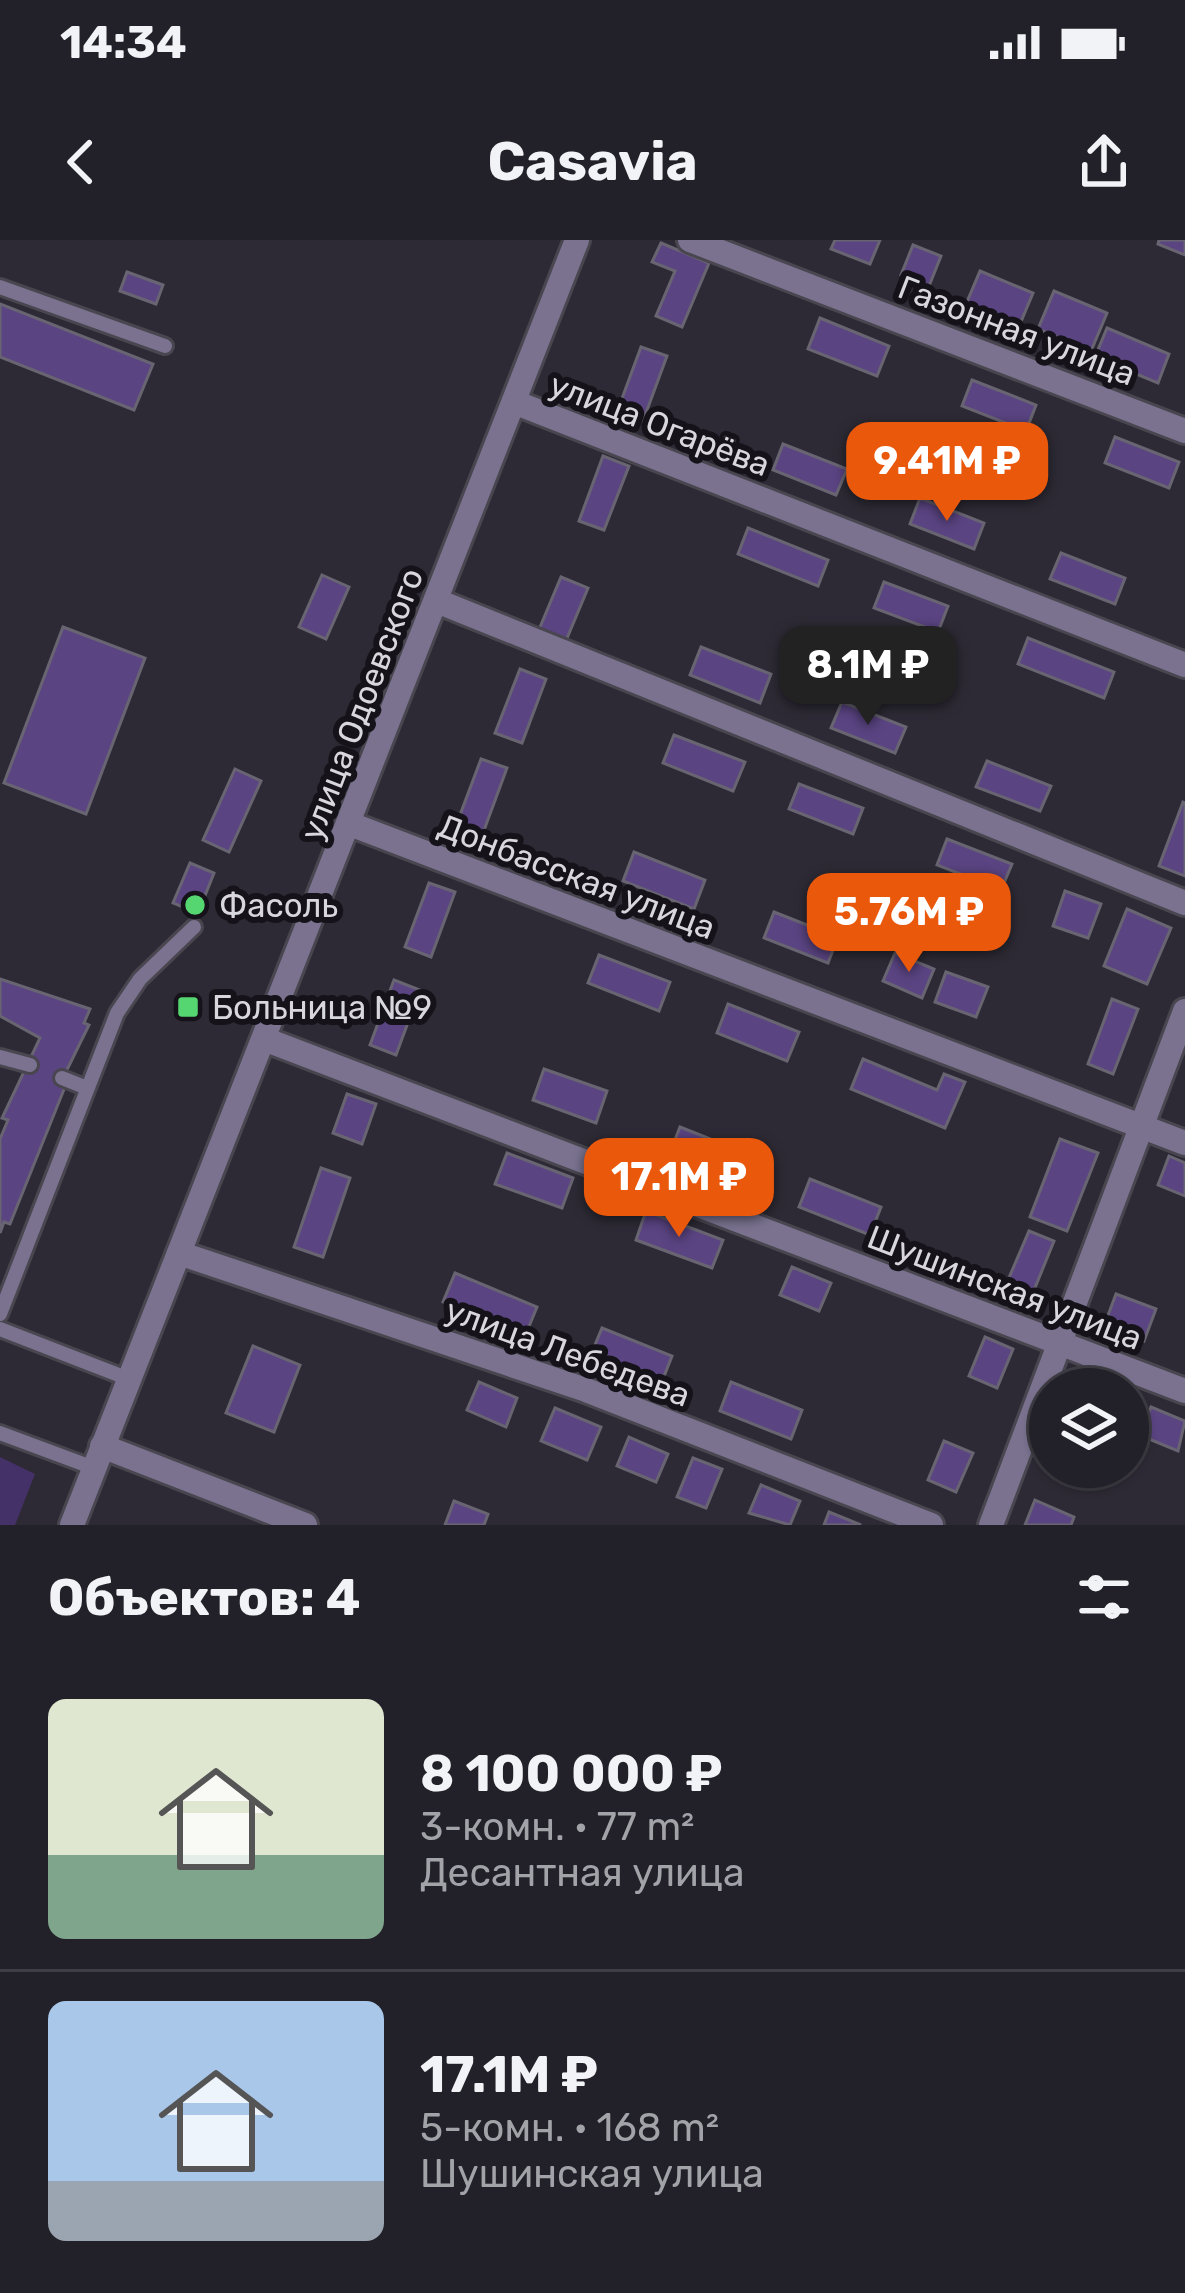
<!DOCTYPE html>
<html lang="ru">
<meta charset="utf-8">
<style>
body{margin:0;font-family:Rubik,sans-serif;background:#2e2d34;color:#f1f3f6;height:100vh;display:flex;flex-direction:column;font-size:45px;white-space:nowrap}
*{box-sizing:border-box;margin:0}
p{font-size:39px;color:#a2a3a8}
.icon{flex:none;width:66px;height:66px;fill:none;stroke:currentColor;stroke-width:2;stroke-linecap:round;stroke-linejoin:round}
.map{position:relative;height:1285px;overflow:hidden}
.drawer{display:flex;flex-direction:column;background:#222028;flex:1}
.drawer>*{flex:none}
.tools{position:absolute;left:1029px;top:1128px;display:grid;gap:24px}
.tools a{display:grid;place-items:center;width:120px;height:120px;border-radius:50%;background:#222028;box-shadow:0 3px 9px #0004,0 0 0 3px #3f3e45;font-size:60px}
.price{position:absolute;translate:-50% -102px;padding:0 27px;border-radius:24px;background:#ea580c;color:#fff;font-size:39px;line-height:78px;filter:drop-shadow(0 3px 6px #0008)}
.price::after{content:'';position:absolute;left:50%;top:72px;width:36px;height:27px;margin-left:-18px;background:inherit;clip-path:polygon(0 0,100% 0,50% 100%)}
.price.selected{background:#222;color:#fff}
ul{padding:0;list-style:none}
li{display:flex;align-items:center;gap:36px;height:300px;padding:0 48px}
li+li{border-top:3px solid #3f3e45}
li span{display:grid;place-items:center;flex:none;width:336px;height:240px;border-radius:18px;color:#555}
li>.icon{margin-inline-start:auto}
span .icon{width:144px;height:144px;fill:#fffc;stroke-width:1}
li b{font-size:51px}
h2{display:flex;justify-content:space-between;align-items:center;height:144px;padding:0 48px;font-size:51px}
.status{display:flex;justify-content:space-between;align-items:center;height:84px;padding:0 60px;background:#222028;direction:ltr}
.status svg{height:33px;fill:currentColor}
header{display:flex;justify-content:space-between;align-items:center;height:156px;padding:0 48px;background:#222028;font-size:54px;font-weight:700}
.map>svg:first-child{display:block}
.green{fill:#443167}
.building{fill:#5a4482;stroke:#686471;stroke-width:3}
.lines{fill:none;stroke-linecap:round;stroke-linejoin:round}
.service-casing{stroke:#494650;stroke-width:20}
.minor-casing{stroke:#494650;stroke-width:30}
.tertiary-casing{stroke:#494650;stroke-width:30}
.service{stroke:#7a728f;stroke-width:14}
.minor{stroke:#7a728f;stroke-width:24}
.tertiary{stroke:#7a728f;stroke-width:24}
.poi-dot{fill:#55d671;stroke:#151319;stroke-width:4.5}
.labels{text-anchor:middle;stroke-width:12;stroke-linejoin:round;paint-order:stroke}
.street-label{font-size:33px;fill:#d9d7de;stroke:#151319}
.poi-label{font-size:33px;fill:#d9d7de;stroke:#151319;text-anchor:start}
</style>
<div class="status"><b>14:34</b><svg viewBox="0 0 49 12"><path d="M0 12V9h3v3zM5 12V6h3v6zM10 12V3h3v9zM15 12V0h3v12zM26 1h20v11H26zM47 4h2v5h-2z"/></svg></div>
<header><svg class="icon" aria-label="back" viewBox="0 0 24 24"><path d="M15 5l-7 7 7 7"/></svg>Casavia<svg class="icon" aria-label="share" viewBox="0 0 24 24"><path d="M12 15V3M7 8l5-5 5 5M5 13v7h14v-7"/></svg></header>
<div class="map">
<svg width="1185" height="1285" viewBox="0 0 1185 1285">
<rect width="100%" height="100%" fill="#2d2a35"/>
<!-- green -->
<path class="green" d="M0 1217 35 1234 15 1285H0Z"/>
<!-- building -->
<g class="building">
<path d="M835 0H880L870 24 831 9Z"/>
<path d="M1159 0H1185V15L1158 4Z"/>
<path d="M661 3 709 23 682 87 656 76 675 31 652 22Z"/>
<path d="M913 5 941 16 929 46 901 35Z"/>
<path d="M980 31 1033 53 1017 91 964 69Z"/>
<path d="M127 32 163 45 156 64 120 51Z"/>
<path d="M1054 51 1107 73 1091 111 1038 89Z"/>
<path d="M0 64 153 124 134 170 0 117Z"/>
<path d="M820 78 889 106 877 136 808 109Z"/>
<path d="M1107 88 1169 114 1158 143 1095 117Z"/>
<path d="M641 107 667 116 643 181 617 172Z"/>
<path d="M972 140 1036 165 1026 191 962 166Z"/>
<path d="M1115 197 1179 222 1169 248 1105 223Z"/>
<path d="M783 204 847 229 836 255 773 230Z"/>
<path d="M603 216 629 226 604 290 579 281Z"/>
<path d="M920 258 984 283 974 309 910 284Z"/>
<path d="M748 288 828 320 818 346 738 314Z"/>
<path d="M1061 313 1125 338 1115 364 1050 339Z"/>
<path d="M322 335 349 347 326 399 299 387Z"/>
<path d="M561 337 588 348 565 403 538 392Z"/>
<path d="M884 342 948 366 938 392 874 368Z"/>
<path d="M63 387 145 418 86 574 4 543Z"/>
<path d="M1028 398 1114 432 1104 458 1018 424Z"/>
<path d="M701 407 771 434 760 463 690 435Z"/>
<path d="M520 429 546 439 522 503 495 493Z"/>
<path d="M842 462 906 487 895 513 831 488Z"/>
<path d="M674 495 745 522 733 551 663 523Z"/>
<path d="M481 519 507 528 483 593 457 583Z"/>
<path d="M987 521 1051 546 1040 571 976 547Z"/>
<path d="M235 529 261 541 229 612 203 600Z"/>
<path d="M799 544 863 568 853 594 789 569Z"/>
<path d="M1183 562 1185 563V636L1159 626Z"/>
<path d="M947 599 1012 624 1001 650 937 625Z"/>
<path d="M634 612 705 640 694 669 623 641Z"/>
<path d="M190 623 214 633 198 673 173 663Z"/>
<path d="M429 643 455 652 431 717 405 707Z"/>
<path d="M1065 651 1101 664 1088 698 1053 686Z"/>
<path d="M1127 669 1171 688 1147 744 1104 726Z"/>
<path d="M774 672 838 697 828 723 764 698Z"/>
<path d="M895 713 934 729 922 758 883 741Z"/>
<path d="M599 715 670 742 659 771 588 743Z"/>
<path d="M946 732 988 747 976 777 935 762Z"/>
<path d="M0 739 90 769 84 783 89 785 60 844 65 847 10 984 4 982 0 993V899L8 880 2 878 40 798 0 776Z"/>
<path d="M394 740 420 750 396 815 370 805Z"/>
<path d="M1112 759 1138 769 1113 834 1088 824Z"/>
<path d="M728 764 799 792 787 821 717 793Z"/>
<path d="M863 819 937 850 944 834 965 842 945 888 851 849Z"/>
<path d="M544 829 607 851 596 883 533 860Z"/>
<path d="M347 854 376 864 362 904 333 893Z"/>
<path d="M680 887 751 915 740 943 669 915Z"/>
<path d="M1060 899 1098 913 1067 991 1030 977Z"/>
<path d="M507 913 573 938 562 968 495 944Z"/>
<path d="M1169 916 1185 923V956L1158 945Z"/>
<path d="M321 928 350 938 323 1017 294 1007Z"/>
<path d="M810 939 881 967 870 995 799 967Z"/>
<path d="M646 971 723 1000 712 1028 636 1000Z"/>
<path d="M1029 991 1054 1001 1028 1065 1002 1054Z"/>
<path d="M792 1027 831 1043 819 1071 780 1055Z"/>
<path d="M455 1033 537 1067 525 1096 443 1062Z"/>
<path d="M1116 1054 1156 1069 1144 1101 1104 1086Z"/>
<path d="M602 1088 672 1116 661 1144 590 1117Z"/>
<path d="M985 1097 1013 1109 997 1148 969 1136Z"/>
<path d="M253 1106 300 1125 274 1192 226 1173Z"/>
<path d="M479 1142 517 1158 506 1187 467 1170Z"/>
<path d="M731 1142 802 1170 791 1199 720 1171Z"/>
<path d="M1151 1167 1185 1181 1178 1211 1139 1195Z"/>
<path d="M555 1168 601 1187 587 1220 541 1201Z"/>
<path d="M629 1197 668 1214 656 1242 617 1226Z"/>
<path d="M944 1201 973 1213 956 1252 928 1240Z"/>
<path d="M693 1218 722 1229 706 1268 677 1257Z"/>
<path d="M761 1245 800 1261 790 1285 749 1273Z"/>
<path d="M1035 1260 1074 1277 1071 1285H1025Z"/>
<path d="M454 1261 488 1274 484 1285H445Z"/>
<path d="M829 1272 861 1285H824Z"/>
</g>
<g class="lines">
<!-- service casing -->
<g class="service-casing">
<g id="service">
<path d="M0 47 165 106"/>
<path d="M0 817 30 825"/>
<path d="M62 838 87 848"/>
<path d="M0 1074 117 773 140 739 194 687"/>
<path d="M0 1089 129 1139"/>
<path d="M0 1193 94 1228"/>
</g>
</g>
<!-- minor casing -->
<g class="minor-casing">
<g id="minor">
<path d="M690 0 1185 191"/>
<path d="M514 162 1185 425"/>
<path d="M437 361 1185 663"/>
<path d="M350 584 1185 903"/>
<path d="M264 799 1185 1151"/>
<path d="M179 1013 586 1150 931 1285"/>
<path d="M102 1206 305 1285"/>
<path d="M991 1285 1185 771"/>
</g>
</g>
<!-- tertiary casing -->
<g class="tertiary-casing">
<path id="tertiary" d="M72 1285 577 0"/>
</g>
<!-- service -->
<use href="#service" class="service"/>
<!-- minor -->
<use href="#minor" class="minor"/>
<!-- tertiary -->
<use href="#tertiary" class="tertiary"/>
</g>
<!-- markers -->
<g class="poi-dot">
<circle cx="195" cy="665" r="12"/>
<rect x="176" y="755" width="24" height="24" rx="6"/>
</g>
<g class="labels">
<!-- street labels -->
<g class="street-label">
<text transform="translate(1017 90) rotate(21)" y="12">Газонная улица</text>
<text transform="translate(660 184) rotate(21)" y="12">улица Огарёва</text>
<text transform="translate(361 464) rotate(-69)" y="12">улица Одоевского</text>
<text transform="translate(577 636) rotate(21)" y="12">Донбасская улица</text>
<text transform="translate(1005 1047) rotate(21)" y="12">Шушинская улица</text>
<text transform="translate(568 1112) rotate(20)" y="12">улица Лебедева</text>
</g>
<!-- poi labels -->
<g class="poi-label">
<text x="219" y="677">Фасоль</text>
<text x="212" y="779">Больница №9</text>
</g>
</g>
</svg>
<div class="tools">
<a><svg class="icon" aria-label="layers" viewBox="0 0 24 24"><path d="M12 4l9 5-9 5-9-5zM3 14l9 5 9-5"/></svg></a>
</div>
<b class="price" style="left:947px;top:284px">9.41M ₽</b>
<b class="price selected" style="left:868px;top:488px">8.1M ₽</b>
<b class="price" style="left:909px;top:735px">5.76M ₽</b>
<b class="price" style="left:679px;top:1000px">17.1M ₽</b>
</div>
<section class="drawer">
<h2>Объектов: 4<svg class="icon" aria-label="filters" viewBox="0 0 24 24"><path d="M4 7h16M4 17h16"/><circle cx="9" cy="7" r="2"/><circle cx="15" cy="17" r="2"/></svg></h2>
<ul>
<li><span style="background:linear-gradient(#dfe7d0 65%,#7fa58c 0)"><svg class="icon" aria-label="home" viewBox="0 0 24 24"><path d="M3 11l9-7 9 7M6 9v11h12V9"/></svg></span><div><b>8 100 000 ₽</b><p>3-комн. · 77 m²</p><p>Десантная улица</p></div></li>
<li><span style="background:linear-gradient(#a9c7e8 75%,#9aa5b1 0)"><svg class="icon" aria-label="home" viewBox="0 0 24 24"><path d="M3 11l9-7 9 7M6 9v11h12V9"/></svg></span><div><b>17.1M ₽</b><p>5-комн. · 168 m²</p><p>Шушинская улица</p></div></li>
</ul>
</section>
